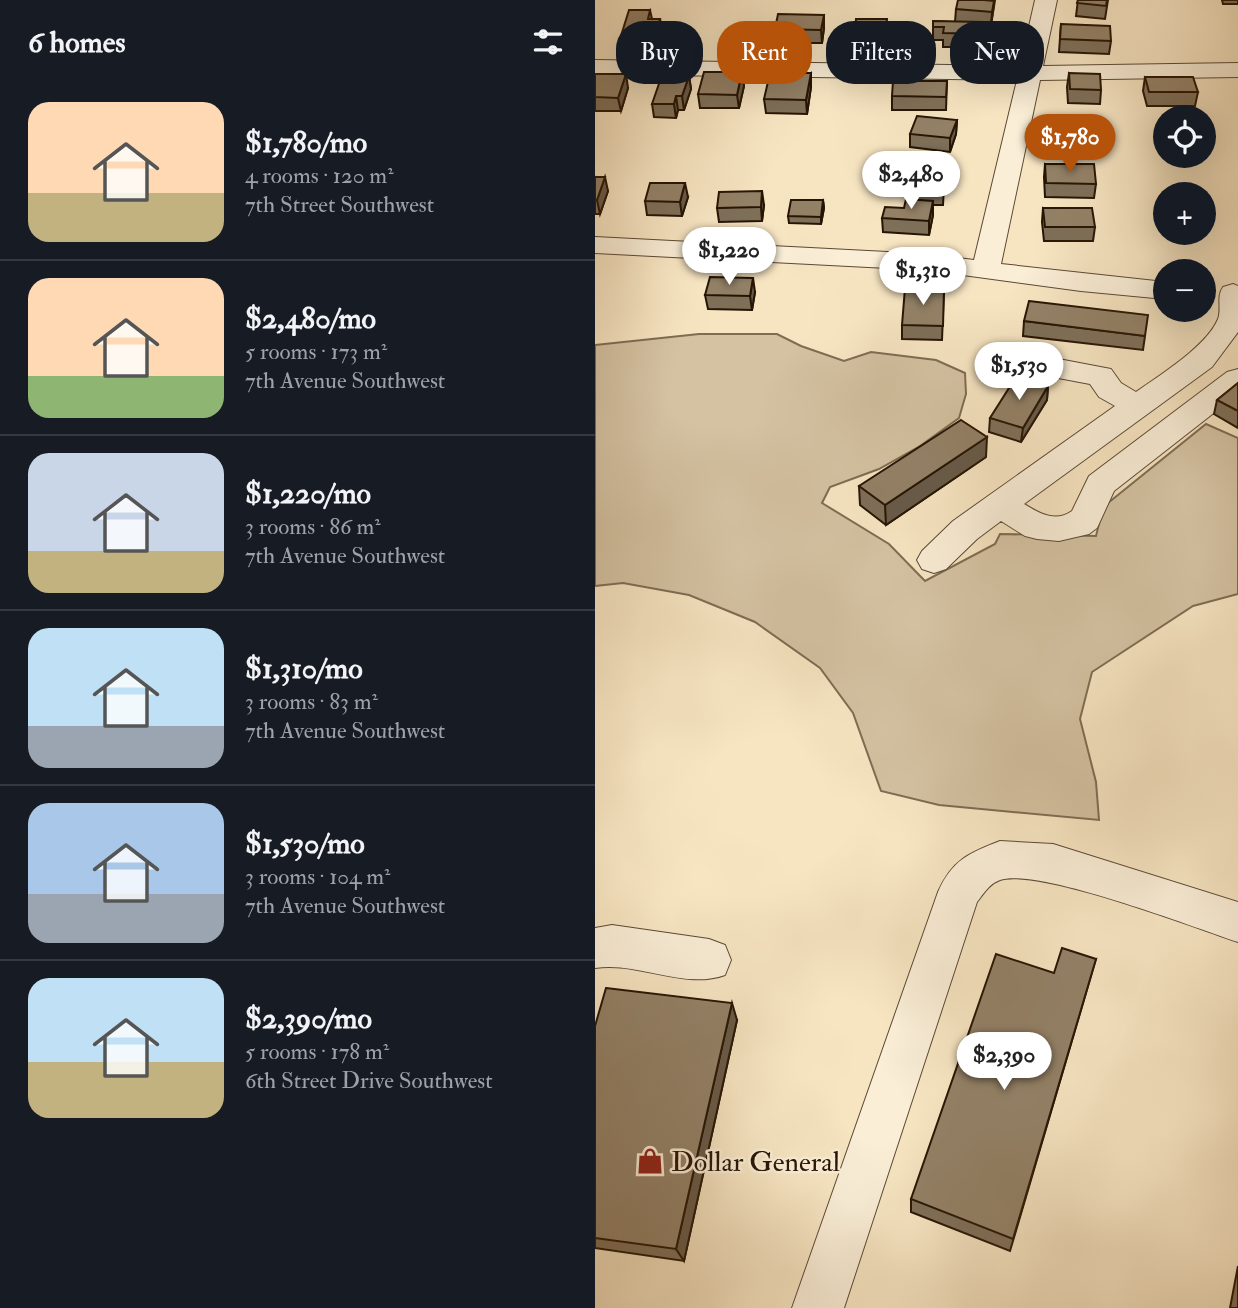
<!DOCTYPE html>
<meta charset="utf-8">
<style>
body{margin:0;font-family:"IM FELL Double Pica",serif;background:#20242c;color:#f1f3f6;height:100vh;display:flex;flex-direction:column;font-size:26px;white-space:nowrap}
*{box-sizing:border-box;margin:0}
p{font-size:23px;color:#9ea1a6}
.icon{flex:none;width:38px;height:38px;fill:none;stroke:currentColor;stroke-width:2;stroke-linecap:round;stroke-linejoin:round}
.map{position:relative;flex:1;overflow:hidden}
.panel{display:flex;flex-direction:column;background:#171b24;width:595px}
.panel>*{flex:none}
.guide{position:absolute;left:21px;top:21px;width:516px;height:63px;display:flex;gap:14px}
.buttons{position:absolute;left:558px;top:105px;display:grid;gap:14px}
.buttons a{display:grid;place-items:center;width:63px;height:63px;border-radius:50%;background:#171b24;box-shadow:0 7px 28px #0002;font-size:35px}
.price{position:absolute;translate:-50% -60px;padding:0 16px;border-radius:24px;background:#fff;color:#222;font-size:23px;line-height:46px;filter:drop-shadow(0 2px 4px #0008)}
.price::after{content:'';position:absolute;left:50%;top:42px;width:21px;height:16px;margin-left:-10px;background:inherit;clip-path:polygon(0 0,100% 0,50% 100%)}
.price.current{background:#b45309;color:#fff}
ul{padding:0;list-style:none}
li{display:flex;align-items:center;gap:21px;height:175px;padding:0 28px}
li+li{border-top:2px solid #363941}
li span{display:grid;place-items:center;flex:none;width:196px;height:140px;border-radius:21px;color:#555}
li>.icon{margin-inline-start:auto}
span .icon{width:84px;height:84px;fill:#fffc;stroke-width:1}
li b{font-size:30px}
h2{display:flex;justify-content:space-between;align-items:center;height:84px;padding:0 28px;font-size:30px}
.chip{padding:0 24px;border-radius:28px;background:#171b24;box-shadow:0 7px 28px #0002;font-size:24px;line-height:63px}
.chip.current{background:#b45309;color:#fff}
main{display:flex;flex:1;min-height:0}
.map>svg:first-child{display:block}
.green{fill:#d4c2a2;stroke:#7e6c53;stroke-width:2}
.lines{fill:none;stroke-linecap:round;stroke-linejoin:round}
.minor-casing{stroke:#5b4934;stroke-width:2}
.minor{fill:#faeed7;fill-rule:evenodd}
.wall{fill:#7e6f59;stroke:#271504;stroke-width:2}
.shaded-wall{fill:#675a48;stroke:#271504;stroke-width:2}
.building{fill:#938167;stroke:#271504;stroke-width:2}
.labels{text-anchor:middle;stroke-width:5;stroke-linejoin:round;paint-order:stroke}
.near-poi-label{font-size:28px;fill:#271504;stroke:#faeed7;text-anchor:start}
</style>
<main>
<section class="panel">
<h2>6 homes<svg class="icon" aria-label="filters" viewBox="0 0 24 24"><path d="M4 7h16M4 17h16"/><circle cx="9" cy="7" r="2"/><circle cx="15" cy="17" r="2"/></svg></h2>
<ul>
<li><span style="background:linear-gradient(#ffd9b3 65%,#c2b280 0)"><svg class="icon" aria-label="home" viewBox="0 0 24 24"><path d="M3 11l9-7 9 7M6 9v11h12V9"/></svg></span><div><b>$1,780/mo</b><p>4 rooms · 120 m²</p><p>7th Street Southwest</p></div></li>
<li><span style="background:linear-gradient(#ffd9b3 70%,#8fb573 0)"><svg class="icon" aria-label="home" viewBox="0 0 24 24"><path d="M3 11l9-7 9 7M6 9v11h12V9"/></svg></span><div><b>$2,480/mo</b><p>5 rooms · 173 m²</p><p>7th Avenue Southwest</p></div></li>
<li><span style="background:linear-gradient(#c9d6e8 70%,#c2b280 0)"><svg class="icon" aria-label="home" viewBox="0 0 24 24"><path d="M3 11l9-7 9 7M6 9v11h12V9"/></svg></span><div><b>$1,220/mo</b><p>3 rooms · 86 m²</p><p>7th Avenue Southwest</p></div></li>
<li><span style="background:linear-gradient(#bfe0f5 70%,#9aa5b1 0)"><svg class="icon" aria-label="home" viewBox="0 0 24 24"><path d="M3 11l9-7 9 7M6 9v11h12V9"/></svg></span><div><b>$1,310/mo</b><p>3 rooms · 83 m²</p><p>7th Avenue Southwest</p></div></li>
<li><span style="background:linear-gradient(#a9c7e8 65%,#9aa5b1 0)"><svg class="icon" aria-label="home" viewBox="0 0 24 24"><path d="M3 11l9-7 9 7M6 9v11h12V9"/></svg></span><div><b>$1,530/mo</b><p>3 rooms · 104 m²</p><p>7th Avenue Southwest</p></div></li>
<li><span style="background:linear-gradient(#bfe0f5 60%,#c2b280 0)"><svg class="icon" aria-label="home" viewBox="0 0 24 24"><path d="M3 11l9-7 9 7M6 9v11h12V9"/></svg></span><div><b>$2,390/mo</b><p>5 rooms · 178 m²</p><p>6th Street Drive Southwest</p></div></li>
</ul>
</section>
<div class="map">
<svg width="643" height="1308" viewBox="0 0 643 1308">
<rect width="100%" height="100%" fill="#f7e5c2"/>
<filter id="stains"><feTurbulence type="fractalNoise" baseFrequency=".00286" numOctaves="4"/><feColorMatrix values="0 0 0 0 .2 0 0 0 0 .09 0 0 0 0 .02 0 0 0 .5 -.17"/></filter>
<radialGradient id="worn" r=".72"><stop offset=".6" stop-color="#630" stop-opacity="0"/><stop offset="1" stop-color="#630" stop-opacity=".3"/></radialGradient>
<!-- green -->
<path class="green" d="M104 334H182L206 346 249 361 276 352 341 360 370 373 371 394 364 418 325 446 284 469 235 487 227 503 294 544 330 581 400 544 405 534 501 536 508 507 611 424 643 438V594L598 606 497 672 485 719 501 782 504 820 344 805 286 791 258 713 225 668 160 622 94 595 28 583 0 586V345Z"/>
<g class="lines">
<!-- minor casing -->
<g class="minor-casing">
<g id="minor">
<path d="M440 0H462L448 66 643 63V77L445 80 406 264 570 282V299L486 291 331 270 0 253V237L331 254 379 260 422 80 0 74V60L425 66Z"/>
<path d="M638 284 643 286V332L617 367 429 504C444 513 460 523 477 511L494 476 632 372 643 369V394L519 491 502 528 494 534 464 541 442 539 430 536 406 521 382 539 351 569 339 573 327 569 322 560 327 551 358 521 520 406 504 397 495 384 421 370 417 363 421 356 432 353 516 369 526 383 541 392C565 375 612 346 623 319 627 308 621 297 628 287Z"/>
<path d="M405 841 458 844 643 902V942C598 927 442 867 405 880 394 884 389 893 382 902L249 1308H197L343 892C357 860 374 853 405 841Z"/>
<path d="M17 925 114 939 130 945 136 960 130 975C89 990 42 961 0 968V928Z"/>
</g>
</g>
<!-- minor -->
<use href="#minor" class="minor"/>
</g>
<!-- wall -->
<g class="wall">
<path d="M483 0H513L510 19 481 16Z"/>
<path d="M627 0H643V4H628Z"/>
<path d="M399 4 396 25 388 24 387 47H348V40H338V21L360 22 361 9Z"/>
<path d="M55 10 57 19H65L67 32 62 52H28L25 39Z"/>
<path d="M229 15V28L227 43H182L180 29Z"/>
<path d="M466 24 516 41 514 54 464 52Z"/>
<path d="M260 32H292L291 49 261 45Z"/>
<path d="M147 72 149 86 144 108H105L103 94Z"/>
<path d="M216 73V87L212 114 171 113 169 99Z"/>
<path d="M474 73 506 90 505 104 473 103 472 87Z"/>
<path d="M0 74 33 88 26 111H0Z"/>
<path d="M94 76 96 89 89 110H83L81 118 59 117 57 104Z"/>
<path d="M550 77 603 92 600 106H552L548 91Z"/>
<path d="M352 81 351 110H297V96Z"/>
<path d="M453 119 506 138 504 151 452 150V132Z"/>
<path d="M362 120 361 134 355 152 315 147V134Z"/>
<path d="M450 164 501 184 499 198 450 197 449 177Z"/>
<path d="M350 166 348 205H338V215L334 235 288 232 287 218 309 208 321 200V196L296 195V182Z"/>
<path d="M0 177 13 191 5 214H0Z"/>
<path d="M93 197 87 216 52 215 50 201Z"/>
<path d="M228 200 229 208 226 224 194 223 193 216Z"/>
<path d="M169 205 167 221 124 222 122 208Z"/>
<path d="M448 208 500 227 498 241H449L447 222Z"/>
<path d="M349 289 347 340 307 339V325Z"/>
<path d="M160 292 157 310 113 309 110 295Z"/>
<path d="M429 321 550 336 548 350 428 336Z"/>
<path d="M643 383V428L619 414 622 400Z"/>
<path d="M453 386 452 400 426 442 394 432 395 418Z"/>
<path d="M391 457 291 525 265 505 264 486Z"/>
<path d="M501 959 415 1251 316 1212V1199L459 973Z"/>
<path d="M142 1020 89 1261 0 1248V1026Z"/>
<path d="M643 1266V1308H635Z"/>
</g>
<!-- shaded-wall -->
<g class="shaded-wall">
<path d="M398 0H400L396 25 397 12Z"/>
<path d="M229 15V28L227 43 226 30Z"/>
<path d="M65 19 67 32 62 52 60 39Z"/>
<path d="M147 72 149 86 144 108 142 95Z"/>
<path d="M216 73V87L212 114 211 100Z"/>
<path d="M31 74 33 88 26 111 23 98Z"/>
<path d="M94 76 96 89 89 110 87 96Z"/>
<path d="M81 96 83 110 81 118 79 104Z"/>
<path d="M362 120 361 134 355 152V138Z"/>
<path d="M10 177 13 191 5 214 2 200Z"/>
<path d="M90 183 93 197 87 216 85 202Z"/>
<path d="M167 191 169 205 167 221 166 207Z"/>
<path d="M228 200 229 208 226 224V217Z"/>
<path d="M338 201V215L334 235V221Z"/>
<path d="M158 278 160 292 157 310 155 296Z"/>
<path d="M453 386 452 400 426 442 428 428Z"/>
<path d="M392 437 391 457 291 525 290 505Z"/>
<path d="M137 1003 142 1020 89 1261 81 1249Z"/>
</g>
<!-- building -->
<g class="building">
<path d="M363 0H389L399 1 397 12 361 9Z"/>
<path d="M483 0H512L511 6 482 3Z"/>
<path d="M34 10H55L53 19H65L60 39H25Z"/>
<path d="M183 14 229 15 226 30 180 29Z"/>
<path d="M261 19H292L290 35 260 32Z"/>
<path d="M338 21 388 22V34L348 33 349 27H338Z"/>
<path d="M466 24 515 26 516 41 465 39Z"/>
<path d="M109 72H147L142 95 103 94Z"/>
<path d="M175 73H216L211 100 169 99Z"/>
<path d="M474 73 505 74 506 90 475 89Z"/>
<path d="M0 74H31L23 98 0 97Z"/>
<path d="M67 75 94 76 87 96H81L79 104H57Z"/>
<path d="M550 77H598L603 92H554Z"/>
<path d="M298 81H352L351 97 297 96Z"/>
<path d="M322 116 362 120 355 138 315 134Z"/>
<path d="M453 119H504L506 138 454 136Z"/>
<path d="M450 164H499L501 184 451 183Z"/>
<path d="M297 165 350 166 349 191 321 190 322 182H296Z"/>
<path d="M0 177H10L2 200H0Z"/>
<path d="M55 183H90L85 202 50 201Z"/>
<path d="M167 191 166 207 122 208 124 192Z"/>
<path d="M311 199 338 201 334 221 287 218 290 207 309 208Z"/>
<path d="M196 200H228L226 217 193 216Z"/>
<path d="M448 208H497L500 227H450Z"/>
<path d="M115 277 158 278 155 296 110 295Z"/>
<path d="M310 288 349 289 348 326 307 325Z"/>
<path d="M434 301 553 315 550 336 429 321Z"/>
<path d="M421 377 453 386 428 428 395 418Z"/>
<path d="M643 383V411L622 400Z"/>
<path d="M366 420 392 437 290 505 264 486Z"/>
<path d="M467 948 501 959 418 1239 316 1199 401 954 459 973Z"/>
<path d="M11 988 137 1003 81 1249 0 1238V1026Z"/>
</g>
<!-- icons -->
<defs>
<g id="shop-bare" transform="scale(2.1)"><path d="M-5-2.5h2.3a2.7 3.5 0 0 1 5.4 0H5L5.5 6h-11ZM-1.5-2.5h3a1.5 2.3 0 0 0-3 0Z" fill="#8f2418" stroke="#faeed7" stroke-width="2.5" paint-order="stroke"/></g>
</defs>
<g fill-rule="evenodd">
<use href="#shop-bare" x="55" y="1161"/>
</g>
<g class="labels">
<!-- near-poi labels -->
<g class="near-poi-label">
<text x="76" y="1171">Dollar General</text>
</g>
</g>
<rect width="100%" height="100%" filter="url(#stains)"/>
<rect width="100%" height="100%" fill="url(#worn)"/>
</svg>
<div class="buttons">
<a><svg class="icon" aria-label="locate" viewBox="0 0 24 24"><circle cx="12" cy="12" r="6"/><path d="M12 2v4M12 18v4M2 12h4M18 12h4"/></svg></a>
<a>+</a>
<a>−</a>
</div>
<b class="price current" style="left:475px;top:174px">$1,780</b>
<b class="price" style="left:316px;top:211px">$2,480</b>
<b class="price" style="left:134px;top:287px">$1,220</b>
<b class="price" style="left:328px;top:307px">$1,310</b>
<b class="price" style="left:424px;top:402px">$1,530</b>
<b class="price" style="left:409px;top:1092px">$2,390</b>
<div class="guide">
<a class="chip">Buy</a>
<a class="chip current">Rent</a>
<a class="chip">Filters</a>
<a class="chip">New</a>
</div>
</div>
</main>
